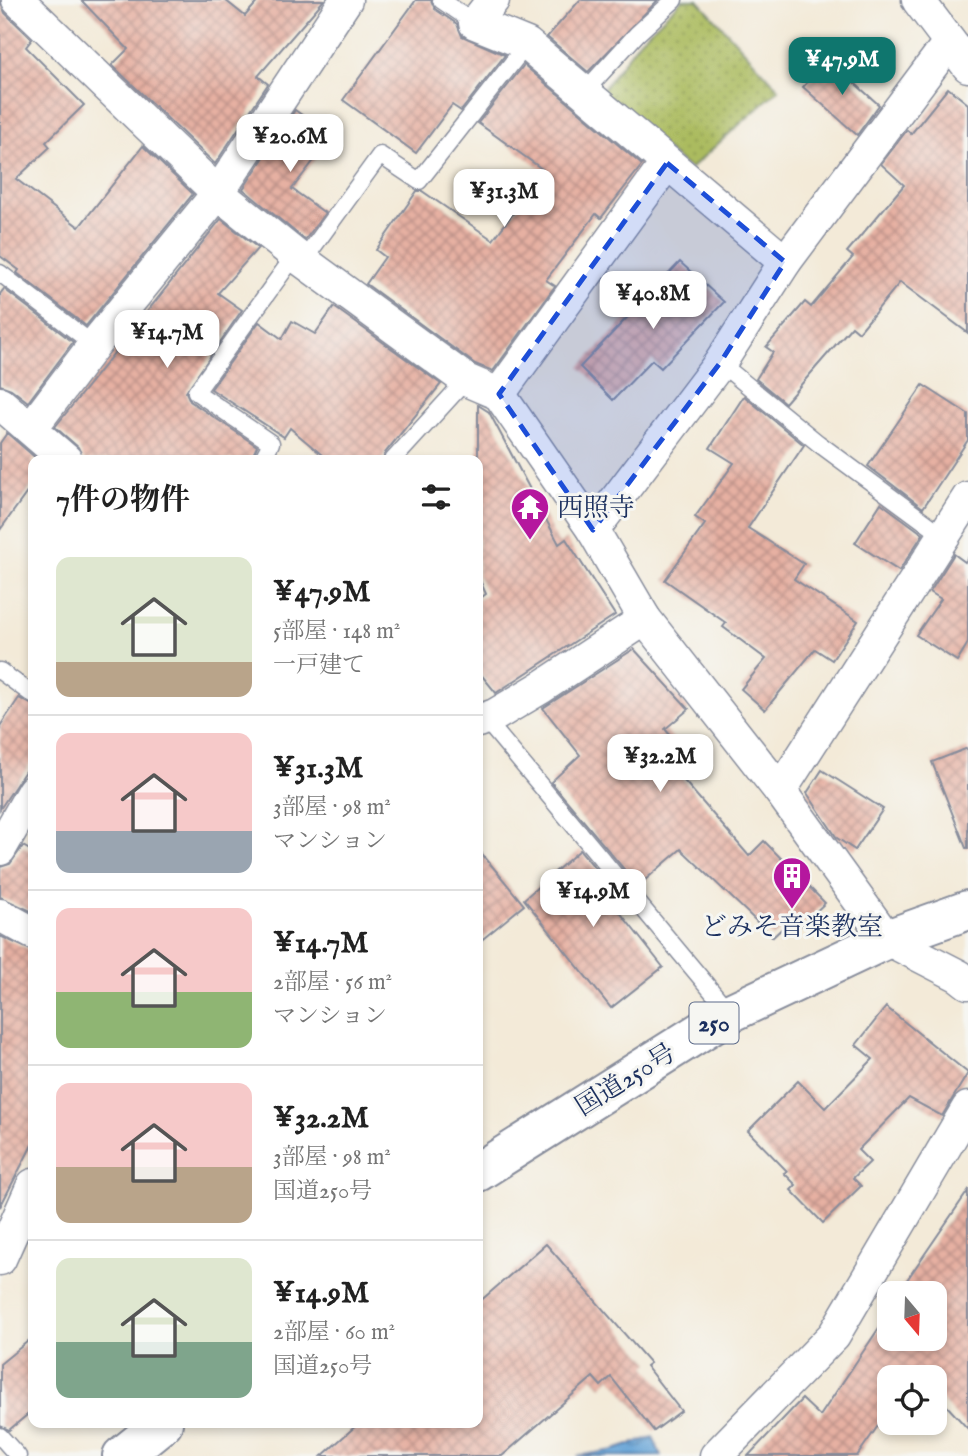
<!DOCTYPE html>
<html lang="ja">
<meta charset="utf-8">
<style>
body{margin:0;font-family:"IM FELL English","Noto Serif JP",serif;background:#f2f2f2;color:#222;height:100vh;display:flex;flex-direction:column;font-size:26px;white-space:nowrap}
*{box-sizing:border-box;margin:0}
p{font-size:23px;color:#767676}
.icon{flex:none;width:38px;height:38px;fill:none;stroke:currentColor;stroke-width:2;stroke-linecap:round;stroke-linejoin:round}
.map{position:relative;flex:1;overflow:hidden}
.sheet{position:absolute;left:28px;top:455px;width:455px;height:973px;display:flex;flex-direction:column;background:#fff;border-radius:14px;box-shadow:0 4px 10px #0003}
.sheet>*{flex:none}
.needle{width:46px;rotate:161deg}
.tools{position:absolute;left:877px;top:1281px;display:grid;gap:14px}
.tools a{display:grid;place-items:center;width:70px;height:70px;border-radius:14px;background:#fff;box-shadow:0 4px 10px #0003;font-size:35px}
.price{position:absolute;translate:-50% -60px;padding:0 16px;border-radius:14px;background:#fff;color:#222;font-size:23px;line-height:46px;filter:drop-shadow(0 2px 4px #0008)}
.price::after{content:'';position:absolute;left:50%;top:42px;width:21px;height:16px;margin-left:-10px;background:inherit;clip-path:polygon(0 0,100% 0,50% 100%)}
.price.active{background:#0f766e;color:#fff}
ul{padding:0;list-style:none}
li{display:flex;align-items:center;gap:21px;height:175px;padding:0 28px}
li+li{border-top:2px solid #e0e0e0}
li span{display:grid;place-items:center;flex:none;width:196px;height:140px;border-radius:14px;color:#555}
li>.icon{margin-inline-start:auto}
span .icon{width:84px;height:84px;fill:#fffc;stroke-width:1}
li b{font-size:30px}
h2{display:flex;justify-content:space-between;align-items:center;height:84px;padding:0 28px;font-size:30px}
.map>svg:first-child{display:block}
.grass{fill:url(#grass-dots);stroke:#63755e;stroke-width:2}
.water{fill:url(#water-waves);stroke:#40689a;stroke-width:2}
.building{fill:url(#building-cross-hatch)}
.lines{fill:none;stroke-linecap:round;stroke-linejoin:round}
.service-casing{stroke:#878c9b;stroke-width:19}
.minor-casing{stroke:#878c9b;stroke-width:35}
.trunk-casing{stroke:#878c9b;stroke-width:42}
.service{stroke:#fff;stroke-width:16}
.minor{stroke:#fff;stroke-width:32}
.trunk{stroke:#fff;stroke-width:38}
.marked{fill:#1d4ed8;fill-opacity:0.2;stroke:#1d4ed8;stroke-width:5;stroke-dasharray:14 9;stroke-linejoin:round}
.labels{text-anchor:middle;stroke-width:6;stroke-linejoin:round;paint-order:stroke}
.shield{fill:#f6f6f2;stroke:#5d6b8a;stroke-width:2}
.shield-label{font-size:24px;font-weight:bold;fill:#1b2f5e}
.poi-label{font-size:26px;fill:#1b2f5e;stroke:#f6f6f2;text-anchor:start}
.street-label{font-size:26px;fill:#1b2f5e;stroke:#f6f6f2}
</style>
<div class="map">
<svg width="968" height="1456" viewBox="0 0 968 1456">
<defs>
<pattern id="grass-dots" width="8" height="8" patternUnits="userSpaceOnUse" patternTransform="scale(1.75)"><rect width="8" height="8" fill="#abbb5e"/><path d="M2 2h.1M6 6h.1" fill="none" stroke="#8a9851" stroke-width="1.8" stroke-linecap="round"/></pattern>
<pattern id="water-waves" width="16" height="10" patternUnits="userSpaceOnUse" patternTransform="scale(1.75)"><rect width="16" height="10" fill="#64a2d6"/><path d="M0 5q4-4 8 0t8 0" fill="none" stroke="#5284b1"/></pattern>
<pattern id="building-cross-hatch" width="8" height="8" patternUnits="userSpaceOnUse" patternTransform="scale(1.75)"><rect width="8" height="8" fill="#e6b0a2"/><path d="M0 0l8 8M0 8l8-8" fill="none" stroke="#ba9087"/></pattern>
</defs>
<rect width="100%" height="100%" fill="#f6f6f2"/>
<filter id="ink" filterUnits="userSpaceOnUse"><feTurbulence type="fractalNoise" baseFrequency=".0143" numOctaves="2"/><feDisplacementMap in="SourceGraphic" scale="14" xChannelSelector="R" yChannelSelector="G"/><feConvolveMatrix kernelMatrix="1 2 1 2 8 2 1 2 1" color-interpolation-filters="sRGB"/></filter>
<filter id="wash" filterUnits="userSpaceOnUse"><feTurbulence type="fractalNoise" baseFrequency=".00686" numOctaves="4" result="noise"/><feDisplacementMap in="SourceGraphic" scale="28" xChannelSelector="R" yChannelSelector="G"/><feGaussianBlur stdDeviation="1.57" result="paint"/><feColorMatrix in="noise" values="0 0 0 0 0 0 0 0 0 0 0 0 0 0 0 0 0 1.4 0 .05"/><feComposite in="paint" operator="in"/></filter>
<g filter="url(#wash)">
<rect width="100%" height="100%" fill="#f3ead8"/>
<!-- grass -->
<path class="grass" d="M682 0H698L779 89 690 169 598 96 640 40Z"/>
<!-- water -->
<path class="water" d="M653 1437 661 1456H577L614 1450Z"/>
<g id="blocks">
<!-- building -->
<g class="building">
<path d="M0 0 5 13 32 39 26 47 84 105 46 142 50 147 16 179 79 227 143 146 193 194 86 326 17 273 19 270 0 256Z"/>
<path d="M81 0H225L245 16 259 0H324L258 76 268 84 215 164 112 65 128 49Z"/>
<path d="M416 0H431L435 9 457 24 462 36 505 55 461 111 452 105 416 153 343 100Z"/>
<path d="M580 0H658L588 72 547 37Z"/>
<path d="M828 59 879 105 857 135 803 87Z"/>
<path d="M524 65 642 165 601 218 596 214 546 280 555 286 493 371 475 364 366 284 385 257 376 250 417 191H422L493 240 543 174 542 169 478 123Z"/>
<path d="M948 88 968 104V333L900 282 859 332 852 326 785 403 756 379 773 352 766 347 805 302 811 307 853 257 847 252 904 185 881 164 907 130 911 134Z"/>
<path d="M295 110 332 137 292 189 325 213 305 240 243 189Z"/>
<path d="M221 219 258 248 218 293 242 310 186 392 190 401 257 446 253 455 249 460H84L78 447 55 427Z"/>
<path d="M680 262 724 302 661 368 652 360 613 400 580 367Z"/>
<path d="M4 289 73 342 28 402 11 389 0 385V294Z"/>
<path d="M334 307 441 384 385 453 383 460H328L290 428 284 437 211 389 259 322 282 339 292 321 315 334Z"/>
<path d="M923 385 968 414V440L923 508 868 466Z"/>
<path d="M744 396 804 445 748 528 804 564 794 579 858 621 832 660 815 649 765 710 741 689 766 659 723 627 726 623 665 580 705 524 695 517 734 463 710 448Z"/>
<path d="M478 405 489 412 559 544 566 539 615 615 496 693 478 671V600L486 594 478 576Z"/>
<path d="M7 433 38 460H33V484L0 530V443Z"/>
<path d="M881 503 923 534 899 571 855 543Z"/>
<path d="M954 554 965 562 968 558V643L957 661 916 635 941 599 930 592Z"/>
<path d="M634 649 689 709 665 729 693 762 679 775 749 856 764 841 825 903 796 930 789 922 773 937 681 849 638 886 551 782 580 755 543 708Z"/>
<path d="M19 698 33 705V759L0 809V726Z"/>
<path d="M968 748V848H966L932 762Z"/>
<path d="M822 770 883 809 855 850 837 838 807 793Z"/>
<path d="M23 846 33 852V912L0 897V867L10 864Z"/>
<path d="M478 849 524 905 478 943Z"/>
<path d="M580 850 622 900 615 906 663 967 611 1008 524 899Z"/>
<path d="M0 936 33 951V1143L0 1207Z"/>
<path d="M886 1007 968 1073 942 1116 909 1098 858 1150 870 1162 853 1178 861 1186 823 1223 791 1190 796 1185 784 1173 787 1171 748 1131 798 1081 825 1108 873 1059 856 1045Z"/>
<path d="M968 1191V1429L934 1392V1377H922L916 1371 911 1377H889V1410L857 1456H748L802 1399 820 1416 889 1313V1339H934V1293H898Z"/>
<path d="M546 1244 650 1363 646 1366 681 1411 654 1431 611 1377 601 1386 593 1377 502 1456H322L359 1423H478V1303Z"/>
<path d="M33 1337V1410L9 1430 0 1426V1364Z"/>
</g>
</g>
</g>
<g filter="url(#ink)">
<use href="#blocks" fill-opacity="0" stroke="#878c9b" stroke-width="2"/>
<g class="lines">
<!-- service casing -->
<g class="service-casing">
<g id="service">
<path d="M441 0 475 23"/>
<path d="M584 92 637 34 674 0"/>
<path d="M303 261 380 155 419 181 527 44"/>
<path d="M0 273 94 345"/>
<path d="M720 363 818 443 944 536"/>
<path d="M262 460 271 443 196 392 295 255"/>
<path d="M393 460 466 380"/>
<path d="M0 671 33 695"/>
<path d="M485 719 730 1013"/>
<path d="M0 1436 18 1456"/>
</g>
</g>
<!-- minor casing -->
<g class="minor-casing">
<g id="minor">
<path d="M18 0 218 193 295 255 466 380 499 394 593 530 645 619 780 791 887 939 959 976 968 983"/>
<path d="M493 0 475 23 527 44 785 262"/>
<path d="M918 0 968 66"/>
<path d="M499 394 667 163"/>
<path d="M0 403 66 460"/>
<path d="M32 427 94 345 218 193 346 0"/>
<path d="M593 530 720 363 785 262 948 44"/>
<path d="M478 721 495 715 542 687 645 619"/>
<path d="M780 791 968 498"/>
<path d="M0 849 33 791"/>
<path d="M0 915 33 933"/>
<path d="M0 1259 33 1185"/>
<path d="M716 1456 834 1335 968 1108"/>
</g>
</g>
<!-- trunk casing -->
<g class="trunk-casing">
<g id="trunk">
<path d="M478 1172 730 1013 887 939 968 910"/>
<path d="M122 1456 163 1423"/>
</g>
</g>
<!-- service -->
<use href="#service" class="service"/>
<!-- minor -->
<use href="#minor" class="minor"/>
<!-- trunk -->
<use href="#trunk" class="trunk"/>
</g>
</g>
<!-- marked area -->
<path class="marked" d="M667 163 785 262 720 363 593 530 499 394Z"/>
<!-- icons -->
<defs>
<g id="temple-pin" transform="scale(2.0125)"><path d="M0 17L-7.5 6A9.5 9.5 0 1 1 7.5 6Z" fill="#b5179e" stroke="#f6f6f2"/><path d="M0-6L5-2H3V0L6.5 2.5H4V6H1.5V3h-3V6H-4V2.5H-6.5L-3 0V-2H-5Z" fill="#fff"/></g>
<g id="building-pin" transform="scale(2.0125)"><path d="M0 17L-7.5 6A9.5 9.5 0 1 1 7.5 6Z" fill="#b5179e" stroke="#f6f6f2"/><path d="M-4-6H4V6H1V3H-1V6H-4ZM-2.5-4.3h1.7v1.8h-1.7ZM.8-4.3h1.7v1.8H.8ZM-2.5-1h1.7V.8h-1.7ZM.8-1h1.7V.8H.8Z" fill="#fff"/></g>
</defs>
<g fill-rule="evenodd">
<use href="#temple-pin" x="530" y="507"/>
<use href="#building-pin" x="792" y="876"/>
</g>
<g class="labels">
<!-- shield labels -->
<rect class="shield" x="689.5" y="1002.5" width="49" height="41" rx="5"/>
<g class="shield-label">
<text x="714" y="1031">250</text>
</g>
<!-- poi labels -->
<g class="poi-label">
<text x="557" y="516">西照寺</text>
<text x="792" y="935" text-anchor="middle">どみそ音楽教室</text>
</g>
<!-- street labels -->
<g class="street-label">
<text transform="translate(625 1079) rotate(-32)" y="9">国道250号</text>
</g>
</g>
</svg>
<div class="tools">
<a><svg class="needle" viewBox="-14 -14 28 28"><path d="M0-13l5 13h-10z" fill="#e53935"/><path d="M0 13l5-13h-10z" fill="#767676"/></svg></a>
<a><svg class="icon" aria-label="locate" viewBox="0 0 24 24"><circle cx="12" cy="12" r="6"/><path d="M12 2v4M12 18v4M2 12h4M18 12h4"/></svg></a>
</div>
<b class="price active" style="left:842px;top:97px">¥47.9M</b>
<b class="price" style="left:290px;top:174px">¥20.6M</b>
<b class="price" style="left:504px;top:229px">¥31.3M</b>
<b class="price" style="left:653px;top:331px">¥40.8M</b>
<b class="price" style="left:167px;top:370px">¥14.7M</b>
<b class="price" style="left:660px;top:794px">¥32.2M</b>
<b class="price" style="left:593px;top:929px">¥14.9M</b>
<section class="sheet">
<h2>7件の物件<svg class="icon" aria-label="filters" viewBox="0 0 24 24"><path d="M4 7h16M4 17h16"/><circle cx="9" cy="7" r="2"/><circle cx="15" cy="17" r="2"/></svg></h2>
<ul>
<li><span style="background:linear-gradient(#dfe7d0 75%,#b9a48a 0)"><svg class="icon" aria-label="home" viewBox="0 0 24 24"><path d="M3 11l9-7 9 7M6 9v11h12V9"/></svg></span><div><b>¥47.9M</b><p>5部屋 · 148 m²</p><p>一戸建て</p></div></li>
<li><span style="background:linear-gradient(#f6c9c9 70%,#9aa5b1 0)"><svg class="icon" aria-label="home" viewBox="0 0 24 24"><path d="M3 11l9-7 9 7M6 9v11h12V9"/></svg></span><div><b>¥31.3M</b><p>3部屋 · 98 m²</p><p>マンション</p></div></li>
<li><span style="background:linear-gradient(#f6c9c9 60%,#8fb573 0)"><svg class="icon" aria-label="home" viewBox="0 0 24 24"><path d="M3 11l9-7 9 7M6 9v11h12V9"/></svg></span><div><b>¥14.7M</b><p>2部屋 · 56 m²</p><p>マンション</p></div></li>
<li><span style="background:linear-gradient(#f6c9c9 60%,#b9a48a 0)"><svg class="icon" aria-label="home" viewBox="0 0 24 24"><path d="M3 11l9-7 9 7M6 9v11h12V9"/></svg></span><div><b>¥32.2M</b><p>3部屋 · 98 m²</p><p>国道250号</p></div></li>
<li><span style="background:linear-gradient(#dfe7d0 60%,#7fa58c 0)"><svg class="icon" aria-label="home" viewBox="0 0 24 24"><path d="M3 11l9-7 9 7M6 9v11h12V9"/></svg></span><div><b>¥14.9M</b><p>2部屋 · 60 m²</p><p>国道250号</p></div></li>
</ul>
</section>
</div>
